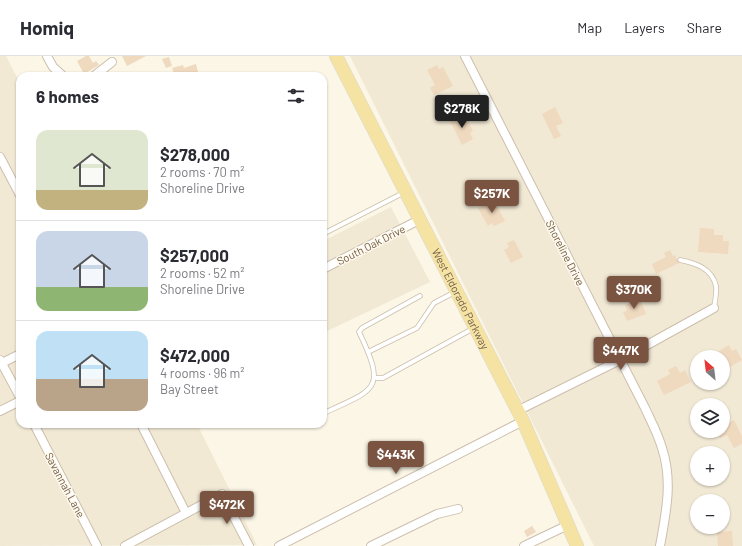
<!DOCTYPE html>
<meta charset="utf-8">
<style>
body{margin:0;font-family:Barlow,sans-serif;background:#f7f7f7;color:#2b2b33;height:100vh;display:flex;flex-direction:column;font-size:15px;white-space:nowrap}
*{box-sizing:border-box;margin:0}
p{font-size:13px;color:#7c7c81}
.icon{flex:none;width:22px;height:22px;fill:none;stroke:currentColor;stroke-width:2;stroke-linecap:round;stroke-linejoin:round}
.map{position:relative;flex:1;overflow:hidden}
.sheet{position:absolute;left:16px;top:16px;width:311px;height:356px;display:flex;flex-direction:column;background:#fff;border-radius:12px;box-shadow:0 1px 3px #0004}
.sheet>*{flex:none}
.needle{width:26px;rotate:332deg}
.controls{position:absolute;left:690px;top:294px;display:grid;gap:8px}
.controls a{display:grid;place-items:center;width:40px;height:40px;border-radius:50%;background:#fff;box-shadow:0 1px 3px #0004;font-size:20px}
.price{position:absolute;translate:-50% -34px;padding:0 9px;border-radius:4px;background:#7b5441;color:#fff;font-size:13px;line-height:26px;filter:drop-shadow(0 1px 2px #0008)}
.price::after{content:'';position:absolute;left:50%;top:24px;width:12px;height:9px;margin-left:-6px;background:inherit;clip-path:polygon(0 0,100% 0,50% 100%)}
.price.active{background:#222;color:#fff}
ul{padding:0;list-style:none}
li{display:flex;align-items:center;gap:12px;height:100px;padding:0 20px}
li+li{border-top:1px solid #e1e1e2}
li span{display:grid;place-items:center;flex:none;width:112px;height:80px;border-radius:12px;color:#555}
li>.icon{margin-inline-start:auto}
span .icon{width:48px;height:48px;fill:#fffc;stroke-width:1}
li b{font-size:17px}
h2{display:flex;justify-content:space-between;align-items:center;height:48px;padding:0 20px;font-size:17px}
header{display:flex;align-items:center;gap:24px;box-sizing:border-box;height:56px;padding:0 20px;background:#fff;border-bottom:1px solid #e1e1e2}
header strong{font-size:19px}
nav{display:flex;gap:22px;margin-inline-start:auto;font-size:14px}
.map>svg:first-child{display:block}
.residential{fill:#f2e9d5;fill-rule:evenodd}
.building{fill:#efd9bf}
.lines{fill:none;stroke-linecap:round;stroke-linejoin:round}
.service-casing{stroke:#ccbfad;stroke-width:5.5}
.minor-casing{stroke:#ccbfad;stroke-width:10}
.primary-casing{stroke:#dbd6d0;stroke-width:14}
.service{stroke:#fff;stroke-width:4}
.minor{stroke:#fff;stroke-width:8}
.primary{stroke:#f5e3a3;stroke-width:13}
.labels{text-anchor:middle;stroke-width:3;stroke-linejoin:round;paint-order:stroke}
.street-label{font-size:11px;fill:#73604c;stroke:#fef9ec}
</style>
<header>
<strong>Homiq</strong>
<nav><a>Map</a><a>Layers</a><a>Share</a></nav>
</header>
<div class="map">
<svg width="742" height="490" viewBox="0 0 742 490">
<rect width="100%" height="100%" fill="#fbf6e6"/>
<!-- residential -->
<g class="residential">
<path d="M0 0H6L20 27V368H197L257 489 0 490Z"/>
<path d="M350 0H742V490H594ZM697 301H723V327H697ZM697 349H723V375H697ZM697 397H723V423H697ZM697 445H723V471H697Z"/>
<path d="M391 151 430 226 323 277V185Z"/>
</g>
<!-- building -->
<g class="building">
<path d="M86 0H89L93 7 96 5 99 9 84 18 77 5Z"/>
<path d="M122 0H146L127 10Z"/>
<path d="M169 1 172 10 166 12 162 3Z"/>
<path d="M196 8 199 20H175L172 12 183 9 184 12Z"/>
<path d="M437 9 439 13 443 11 453 30 434 39 430 32 435 29 427 14Z"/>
<path d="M555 51 563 67 556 70 561 80 554 83 542 58Z"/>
<path d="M460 57 463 65 467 63 473 75 470 77 473 83 462 89 449 63Z"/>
<path d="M494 144 505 165 494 170 492 167 488 170 478 152Z"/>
<path d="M700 172 714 173V179H723V185H729L728 198 698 196Z"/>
<path d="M514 184 523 201 511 207 504 194 509 191 507 187Z"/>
<path d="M670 194 673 200 675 199 679 207 656 218 652 208 666 201 664 197Z"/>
<path d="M640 243 646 258 627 265 623 256 627 255 625 249Z"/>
<path d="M729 289 732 295 736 293 742 304 723 315V301H709Z"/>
<path d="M676 310 680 317 685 314 691 326 664 339 657 325 670 318 668 314Z"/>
<path d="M734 364 742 380V388L734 392 727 379 720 382 717 375H723V370Z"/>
<path d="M532 470 536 476 527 481 524 475Z"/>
<path d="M732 475 733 490H718L717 476Z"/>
</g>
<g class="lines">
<!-- service casing -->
<g class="service-casing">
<g id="service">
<path d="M323 178 405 136"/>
<path d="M680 204C695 207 712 212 716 230 717 236 715 245 714 252"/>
<path d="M368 296 417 272 434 247 455 236"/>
<path d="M376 322H383L474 272"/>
<path d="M324 357C376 333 387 334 359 276L362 272 420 240"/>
</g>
</g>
<!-- minor casing -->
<g class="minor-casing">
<g id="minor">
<path d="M47 0 53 11 63 20"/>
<path d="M465 0 645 352C651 365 658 378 662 392 673 425 666 457 660 490"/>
<path d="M94 20 112 6"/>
<path d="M0 101 20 139"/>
<path d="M323 213 419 164"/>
<path d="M0 304 20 341"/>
<path d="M2 307 20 298"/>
<path d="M0 355 20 345"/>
<path d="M517 355 620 304 714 252"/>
<path d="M34 368 97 490"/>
<path d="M141 368 186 457"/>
<path d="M125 490 222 438 249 490"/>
<path d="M279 490 523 365"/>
<path d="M371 490 437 458 458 453"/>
<path d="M524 490 568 469"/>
</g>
</g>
<!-- primary casing -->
<g class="primary-casing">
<g id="primary">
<path id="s1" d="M336 0 523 365 577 490"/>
</g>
</g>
<!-- service -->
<use href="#service" class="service"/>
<!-- minor -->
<use href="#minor" class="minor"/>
<!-- primary -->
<use href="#primary" class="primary"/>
</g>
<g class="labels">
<!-- street labels -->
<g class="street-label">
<text transform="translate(371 189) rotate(-27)" y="4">South Oak Drive</text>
<text transform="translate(565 197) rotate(63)" y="4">Shoreline Drive</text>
<text dy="4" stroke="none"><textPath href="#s1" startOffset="273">West Eldorado Parkway</textPath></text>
<text transform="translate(65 429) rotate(62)" y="4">Savannah Lane</text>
</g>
</g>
</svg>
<div class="controls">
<a><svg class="needle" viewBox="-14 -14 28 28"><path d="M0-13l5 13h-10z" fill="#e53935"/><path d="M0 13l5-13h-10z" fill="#7c7c81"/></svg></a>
<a><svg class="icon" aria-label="layers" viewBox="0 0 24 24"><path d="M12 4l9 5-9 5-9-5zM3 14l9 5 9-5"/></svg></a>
<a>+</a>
<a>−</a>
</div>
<b class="price active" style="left:462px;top:73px">$278K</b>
<b class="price" style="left:492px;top:158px">$257K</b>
<b class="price" style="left:634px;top:254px">$370K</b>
<b class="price" style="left:621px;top:315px">$447K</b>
<b class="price" style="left:396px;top:419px">$443K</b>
<b class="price" style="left:227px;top:469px">$472K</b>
<section class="sheet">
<h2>6 homes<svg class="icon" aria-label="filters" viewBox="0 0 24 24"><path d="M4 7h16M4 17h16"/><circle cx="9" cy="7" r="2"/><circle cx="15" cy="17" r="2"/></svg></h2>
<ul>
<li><span style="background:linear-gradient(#dfe7d0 75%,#c2b280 0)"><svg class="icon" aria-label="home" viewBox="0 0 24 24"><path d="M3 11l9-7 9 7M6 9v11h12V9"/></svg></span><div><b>$278,000</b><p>2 rooms · 70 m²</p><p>Shoreline Drive</p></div></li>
<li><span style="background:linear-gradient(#c9d6e8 70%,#8fb573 0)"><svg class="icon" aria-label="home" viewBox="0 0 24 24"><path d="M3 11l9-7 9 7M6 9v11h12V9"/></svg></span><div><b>$257,000</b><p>2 rooms · 52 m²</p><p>Shoreline Drive</p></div></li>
<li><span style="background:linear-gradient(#bfe0f5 60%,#b9a48a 0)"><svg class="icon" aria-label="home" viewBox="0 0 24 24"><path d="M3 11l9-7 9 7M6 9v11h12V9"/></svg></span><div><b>$472,000</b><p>4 rooms · 96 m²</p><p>Bay Street</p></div></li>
</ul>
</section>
</div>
